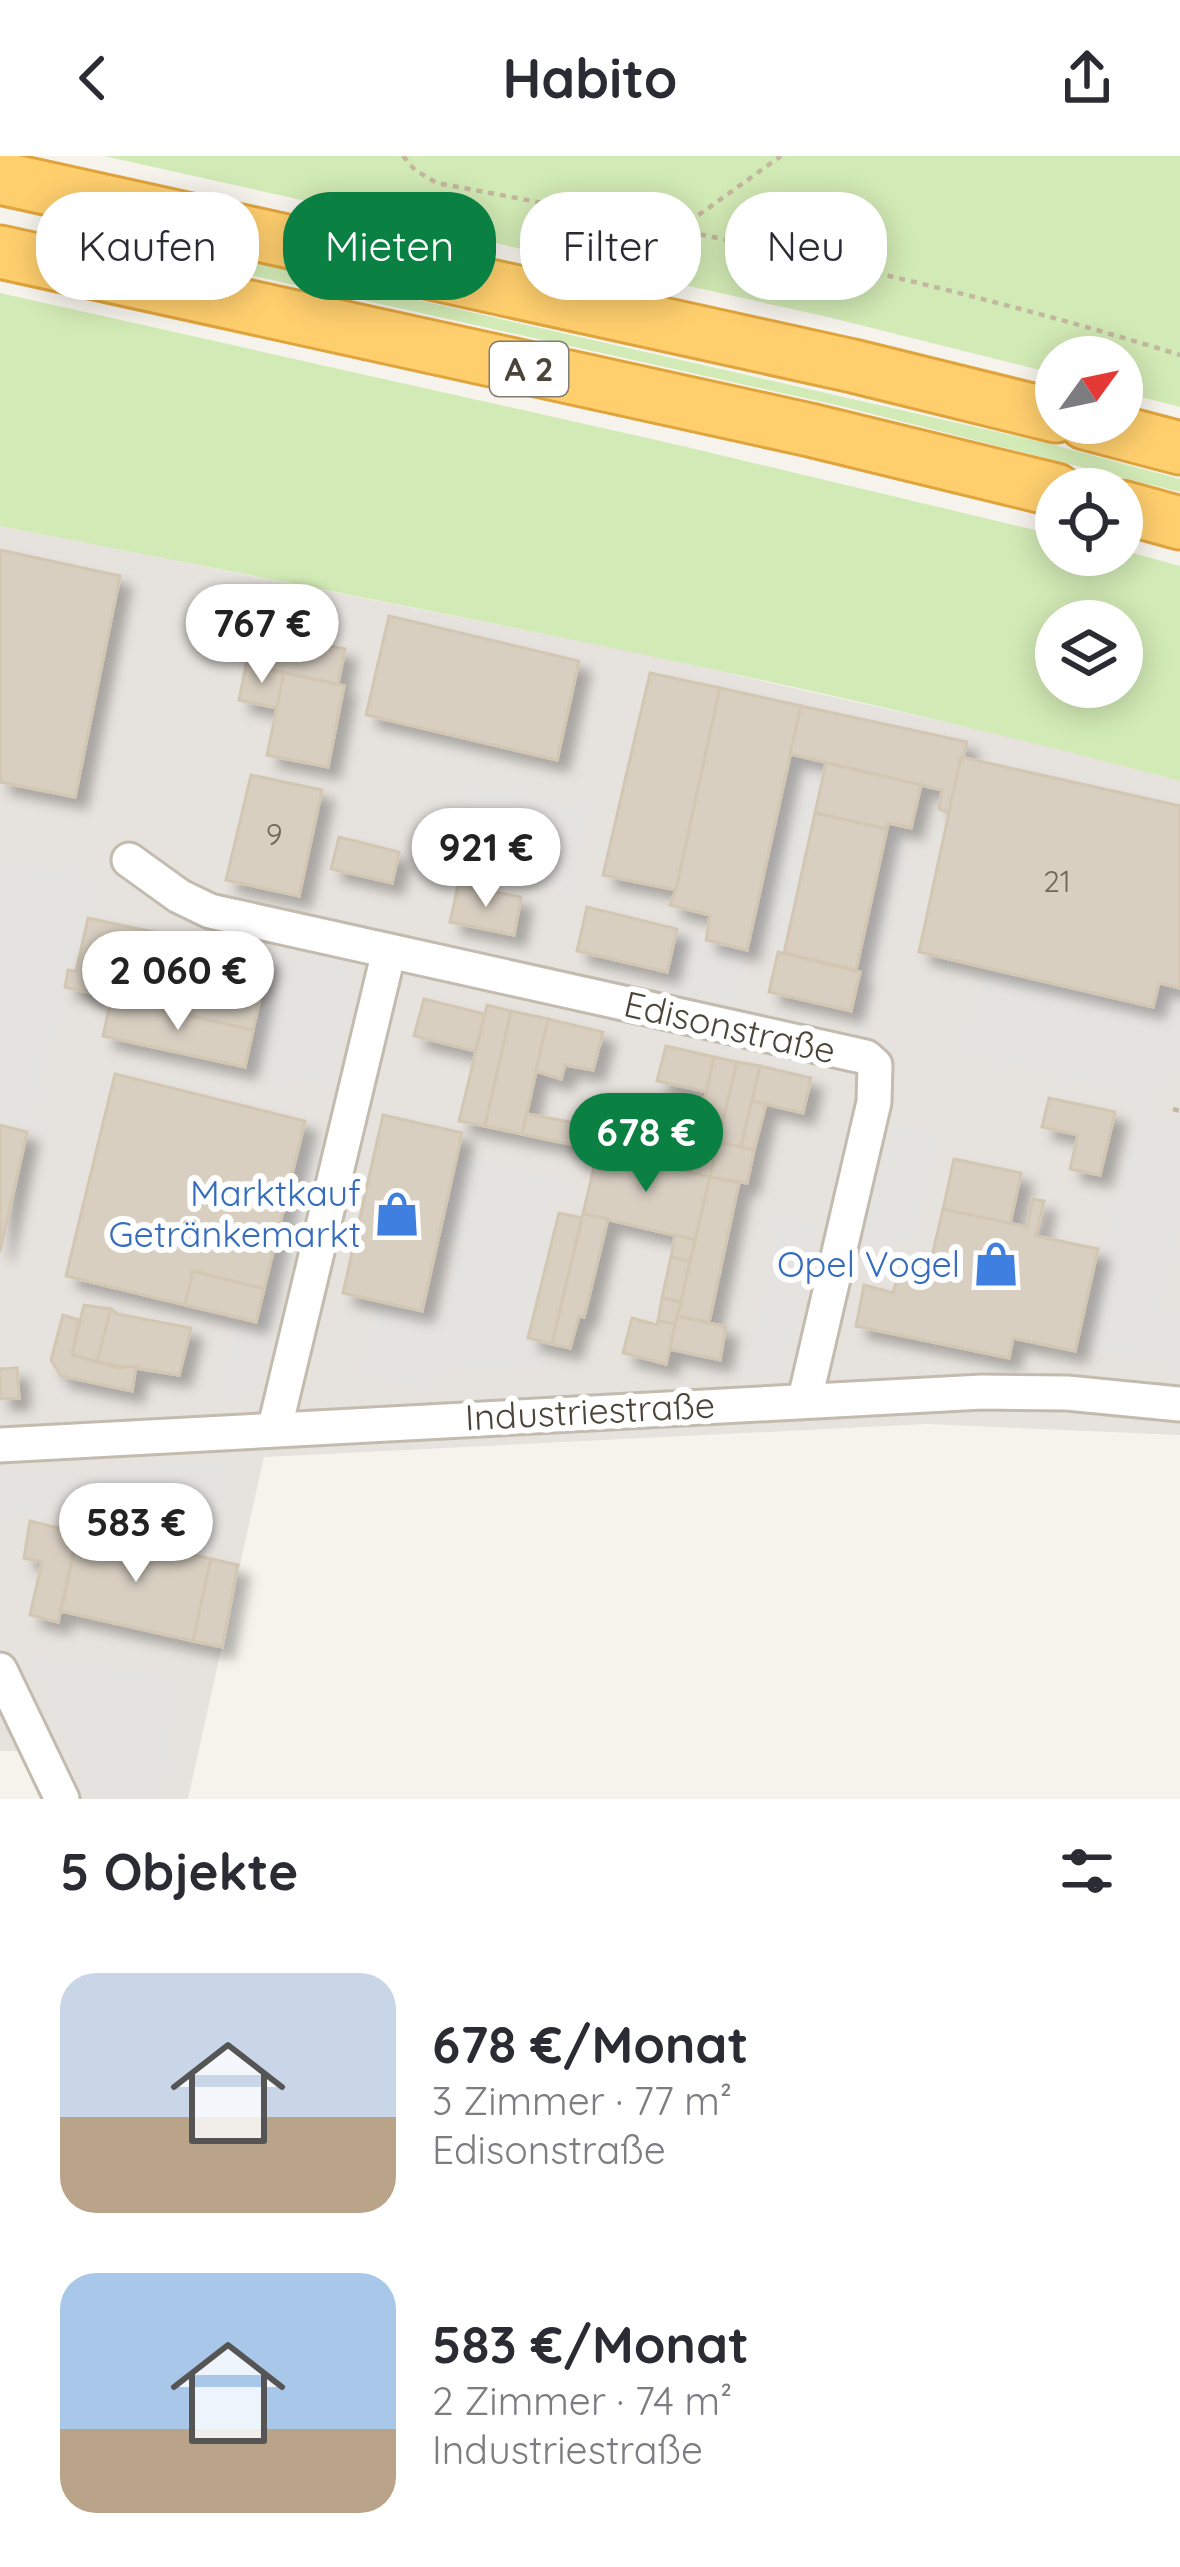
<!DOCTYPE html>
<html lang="de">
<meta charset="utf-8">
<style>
body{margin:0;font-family:Quicksand,sans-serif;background:#f7f7f7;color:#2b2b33;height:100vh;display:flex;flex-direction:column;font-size:45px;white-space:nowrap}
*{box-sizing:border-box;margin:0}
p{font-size:39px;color:#7c7c81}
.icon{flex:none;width:66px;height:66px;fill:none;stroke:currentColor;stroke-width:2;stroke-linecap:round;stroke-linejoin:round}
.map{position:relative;height:1643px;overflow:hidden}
.drawer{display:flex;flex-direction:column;background:#fff;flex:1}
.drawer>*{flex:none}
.hud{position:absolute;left:36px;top:36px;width:1110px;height:108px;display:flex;gap:24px}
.needle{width:78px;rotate:57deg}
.buttons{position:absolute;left:1035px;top:180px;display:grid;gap:24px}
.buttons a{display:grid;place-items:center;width:108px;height:108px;border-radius:50%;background:#fff;box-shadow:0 6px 30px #0003;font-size:60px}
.price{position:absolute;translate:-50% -102px;padding:0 27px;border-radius:42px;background:#fff;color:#222;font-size:39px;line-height:78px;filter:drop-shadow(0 3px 6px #0008)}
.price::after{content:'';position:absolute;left:50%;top:72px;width:36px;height:27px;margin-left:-18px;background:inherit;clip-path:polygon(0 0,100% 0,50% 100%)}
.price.current{background:#0b8043;color:#fff}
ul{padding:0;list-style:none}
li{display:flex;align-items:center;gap:36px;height:300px;padding:0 60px}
li span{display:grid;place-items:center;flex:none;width:336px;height:240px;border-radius:36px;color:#555}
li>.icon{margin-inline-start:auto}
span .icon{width:144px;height:144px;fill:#fffc;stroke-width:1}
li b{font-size:51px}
h2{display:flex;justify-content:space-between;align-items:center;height:144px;padding:0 60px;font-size:51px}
.tag{padding:0 42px;border-radius:48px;background:#fff;box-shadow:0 6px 30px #0003;font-size:42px;line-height:108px}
.tag.current{background:#0b8043;color:#fff}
header{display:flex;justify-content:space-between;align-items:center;height:156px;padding:0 60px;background:#fff;font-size:54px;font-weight:800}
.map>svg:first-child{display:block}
.industrial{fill:#e6e2dd}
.green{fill:#d2eab5;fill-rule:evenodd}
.parking{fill:#e5e3e0}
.building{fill:#d8cfc1;stroke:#d3c7b4;stroke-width:3;filter:url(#shadow)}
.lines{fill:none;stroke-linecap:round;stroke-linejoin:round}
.minor-casing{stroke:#c2bbae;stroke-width:39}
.highway-casing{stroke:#e0a43c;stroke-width:57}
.path{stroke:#c4b79f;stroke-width:4.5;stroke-dasharray:6 6;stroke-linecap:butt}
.minor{stroke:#fff;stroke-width:33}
.highway{stroke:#ffcf6e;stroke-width:51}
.labels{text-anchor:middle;stroke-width:12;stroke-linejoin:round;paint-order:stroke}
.number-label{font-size:30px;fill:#6e675b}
.shield{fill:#fff;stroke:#817c74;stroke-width:3}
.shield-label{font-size:33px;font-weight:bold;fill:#4b4439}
.street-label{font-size:36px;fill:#4b4439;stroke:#fff}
.shop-label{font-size:36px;fill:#366cbe;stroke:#fff;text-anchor:end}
</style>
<header><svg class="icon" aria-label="back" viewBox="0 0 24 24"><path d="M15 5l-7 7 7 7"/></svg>Habito<svg class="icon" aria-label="share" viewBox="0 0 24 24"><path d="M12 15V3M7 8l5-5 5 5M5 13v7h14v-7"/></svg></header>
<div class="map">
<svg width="1180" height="1643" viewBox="0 0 1180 1643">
<defs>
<filter id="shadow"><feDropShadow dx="11" dy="11" stdDeviation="6" flood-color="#0004"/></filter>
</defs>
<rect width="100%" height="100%" fill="#f6f3ec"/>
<!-- industrial -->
<path class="industrial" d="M0 370 620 493 1034 586 1180 625V1279L926 1268 264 1301 188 1643H40L18 1595H0Z"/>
<!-- green -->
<g class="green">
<path d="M104 0H1180V251L1122 236V201H1056V218L832 162Z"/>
<path d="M180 90 1050 288 1180 323V336L841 250 177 103Z"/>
<path d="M0 137 665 286 1056 379V399H1122V394L1180 410V625C791 521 394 448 0 370ZM1122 465V531H1056V465Z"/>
</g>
<!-- parking -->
<g class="parking">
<path d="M790 598 826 607 784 797 748 789Z"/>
<path d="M472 629 587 654 571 733 486 714 483 727 452 720Z"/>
<path d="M890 673 907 677 862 876 854 875 868 815 859 812Z"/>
<path d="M0 704 96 724 76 815 67 814 55 887 47 886 32 961 44 964 32 975 0 969Z"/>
<path d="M676 777 747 794 733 851 662 835Z"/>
<path d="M274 790 336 804 350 816 355 826 333 932 248 911Z"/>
<path d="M986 812 1153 851 1159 827 1180 832V913L1139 939 966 895Z"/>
<path d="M1137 957 1180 966V1066L1160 1155 1180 1159V1208L1084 1191Z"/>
<path d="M890 966 940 978 913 1087 863 1075Z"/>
<path d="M303 983 320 987 263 1225 246 1221 241 1243 219 1238 235 1170 257 1175Z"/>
<path d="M456 999 566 1025 528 1182 549 1209 470 1213 438 1207 432 1236 360 1219 379 1145 446 1161 462 1087 438 1081Z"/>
<path d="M780 1059 818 1067 790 1191 781 1206 772 1214 745 1221Z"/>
<path d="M228 1304 209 1398 17 1357 0 1364V1316Z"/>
<path d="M29 1501 170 1520 168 1531 180 1533 157 1643H97Z"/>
</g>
<!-- building -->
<g class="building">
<path d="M0 394 120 420 75 641 0 626Z"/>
<path d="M389 460 579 505 557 604 366 559Z"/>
<path d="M253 475 345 493 338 528 246 509Z"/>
<path d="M246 509 284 517 277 552 239 544Z"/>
<path d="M284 517 344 530 328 611 267 599Z"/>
<path d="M650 517 720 532 676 734 603 719Z"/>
<path d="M720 532 801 550 747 794 706 784 710 759 670 749 676 734Z"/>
<path d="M801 550 967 586 949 657 939 653 942 634 790 598Z"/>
<path d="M961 601 1180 650V832L1159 827 1153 851 919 796Z"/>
<path d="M826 607 921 629 911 672 888 667 887 673 815 657Z"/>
<path d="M251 619 322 634 299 740 226 724Z"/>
<path d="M815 657 887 673 856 814 784 797Z"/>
<path d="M339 681 399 696 392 727 331 713Z"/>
<path d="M458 729 521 741 514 779 450 766Z"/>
<path d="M587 751 677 773 667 816 577 795Z"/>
<path d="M88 762 269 801 253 874 65 831 68 814 76 815Z"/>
<path d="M778 796 860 816 851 855 769 836Z"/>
<path d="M111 843 253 874 245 911 103 880Z"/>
<path d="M424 843 485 858 475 895 414 880Z"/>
<path d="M487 849 511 855 485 970 459 965Z"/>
<path d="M511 855 548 863 522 978 485 970Z"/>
<path d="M548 863 603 876 593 914 565 909 561 923 536 915Z"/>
<path d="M666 890 714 901 706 936 657 925Z"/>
<path d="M714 901 737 906 718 986 697 980Z"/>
<path d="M737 906 760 910 741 991 718 986Z"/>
<path d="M760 910 811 922 803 957 752 945Z"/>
<path d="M115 918 305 965 264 1133 193 1115 185 1149 66 1120Z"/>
<path d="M1049 942 1115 956 1100 1019 1070 1013 1078 979 1042 971Z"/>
<path d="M752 945 766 948 754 994 741 991Z"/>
<path d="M527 958 603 972 598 994 522 978Z"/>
<path d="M383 959 462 977 422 1155 343 1137Z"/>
<path d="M606 959 718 986 710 1021 598 994Z"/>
<path d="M0 969 27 976 0 1096Z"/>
<path d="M718 986 754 994 747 1027 710 1021Z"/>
<path d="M598 994 710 1021 695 1084 583 1058Z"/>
<path d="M954 1003 1021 1017 1010 1068 943 1053Z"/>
<path d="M710 1021 739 1027 709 1166 677 1160Z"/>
<path d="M1033 1043 1044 1045 1036 1080 1098 1093 1075 1195 1013 1182 1009 1202 856 1170 864 1129 893 1137 898 1119 926 1126 943 1053 1027 1071Z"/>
<path d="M559 1057 582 1062 552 1188 528 1182Z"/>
<path d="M583 1058 608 1063 584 1161 579 1160 570 1192 552 1188Z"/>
<path d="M675 1079 695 1084 690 1105 671 1101Z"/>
<path d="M671 1101 690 1105 681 1146 662 1142Z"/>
<path d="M193 1115 264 1133 256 1166 185 1149Z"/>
<path d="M662 1142 681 1146 675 1168 658 1165Z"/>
<path d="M84 1149 111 1153 97 1206 72 1199Z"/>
<path d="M111 1153 117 1158 191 1172 179 1219 97 1206Z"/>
<path d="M63 1159 79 1164 72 1199 118 1212 136 1210 132 1235 61 1220 51 1204Z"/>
<path d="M677 1160 726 1171 720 1204 670 1193Z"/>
<path d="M632 1162 657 1169 658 1165 675 1168 666 1208 623 1197Z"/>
<path d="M17 1212 19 1242 0 1243V1213Z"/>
<path d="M30 1365 78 1377 58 1466 30 1459 42 1406 24 1402Z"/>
<path d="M79 1373 211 1403 193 1485 61 1455Z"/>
<path d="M211 1403 238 1409 222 1491 193 1485Z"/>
</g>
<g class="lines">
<!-- minor casing -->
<g class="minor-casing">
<g id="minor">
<path d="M129 704 179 740 210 755 866 901 875 909 874 946 805 1243"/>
<path d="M275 1271 389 795"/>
<path d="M0 1289 982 1236 1067 1237 1180 1248"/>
<path d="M0 1514 62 1643"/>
</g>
</g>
<!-- highway casing -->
<g class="highway-casing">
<g id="highway">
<path d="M0 22 853 210 1056 260"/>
<path d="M0 96 810 274 1056 334"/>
<path d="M1085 267 1180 292"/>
<path d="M1122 351 1180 367"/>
</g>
</g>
<!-- path -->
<g class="path">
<path d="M403 0 415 14 437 27C687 74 937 123 1180 199"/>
<path d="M679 73 781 0"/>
<path d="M1173 953 1180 955"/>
</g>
<!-- minor -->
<use href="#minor" class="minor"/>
<!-- highway -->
<use href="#highway" class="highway"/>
</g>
<!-- icons -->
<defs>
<g id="shop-bare" transform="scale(3.6)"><path d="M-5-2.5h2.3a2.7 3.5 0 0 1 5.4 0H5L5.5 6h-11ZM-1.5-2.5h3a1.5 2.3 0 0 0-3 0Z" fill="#3f7fe0" stroke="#fff" stroke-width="2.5" paint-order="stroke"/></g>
</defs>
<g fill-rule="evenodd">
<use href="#shop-bare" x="397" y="1058"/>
<use href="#shop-bare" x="996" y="1108"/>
</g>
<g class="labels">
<!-- number labels -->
<g class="number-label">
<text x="274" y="689">9</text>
<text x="1057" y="736">21</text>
</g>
<!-- shield labels -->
<rect class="shield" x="490" y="186" width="78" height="54" rx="9"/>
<g class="shield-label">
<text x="529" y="225">A 2</text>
</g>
<!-- street labels -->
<g class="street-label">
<text transform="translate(730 871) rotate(13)" y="13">Edisonstraße</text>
<text transform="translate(590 1255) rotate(-3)" y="13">Industriestraße</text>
</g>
<!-- shop labels -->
<g class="shop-label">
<text x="361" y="1050">Marktkauf<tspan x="361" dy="41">Getränkemarkt</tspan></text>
<text x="960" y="1121">Opel Vogel</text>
</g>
</g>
</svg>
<div class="buttons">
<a><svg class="needle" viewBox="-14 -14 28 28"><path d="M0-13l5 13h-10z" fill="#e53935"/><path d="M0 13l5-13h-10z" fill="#7c7c81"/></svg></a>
<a><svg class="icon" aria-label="locate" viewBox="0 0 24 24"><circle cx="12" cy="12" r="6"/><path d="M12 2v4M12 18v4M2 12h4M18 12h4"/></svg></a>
<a><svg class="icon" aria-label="layers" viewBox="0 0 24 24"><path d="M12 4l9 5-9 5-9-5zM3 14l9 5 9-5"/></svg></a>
</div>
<b class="price" style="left:262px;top:530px">767 €</b>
<b class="price" style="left:486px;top:754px">921 €</b>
<b class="price" style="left:178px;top:877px">2 060 €</b>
<b class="price current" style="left:646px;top:1039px">678 €</b>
<b class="price" style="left:136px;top:1429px">583 €</b>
<div class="hud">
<a class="tag">Kaufen</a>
<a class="tag current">Mieten</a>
<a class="tag">Filter</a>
<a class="tag">Neu</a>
</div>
</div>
<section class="drawer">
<h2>5 Objekte<svg class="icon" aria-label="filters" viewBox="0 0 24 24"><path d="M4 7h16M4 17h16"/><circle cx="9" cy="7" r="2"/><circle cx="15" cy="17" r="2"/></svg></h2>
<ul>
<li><span style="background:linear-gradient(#c9d6e8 60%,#b9a48a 0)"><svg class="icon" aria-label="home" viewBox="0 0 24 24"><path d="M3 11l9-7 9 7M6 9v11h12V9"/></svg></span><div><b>678 €/Monat</b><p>3 Zimmer · 77 m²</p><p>Edisonstraße</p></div></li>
<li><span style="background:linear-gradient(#a9c7e8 65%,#b9a48a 0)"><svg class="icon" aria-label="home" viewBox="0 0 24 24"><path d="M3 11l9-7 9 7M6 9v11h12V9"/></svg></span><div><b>583 €/Monat</b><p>2 Zimmer · 74 m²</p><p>Industriestraße</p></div></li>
</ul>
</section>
